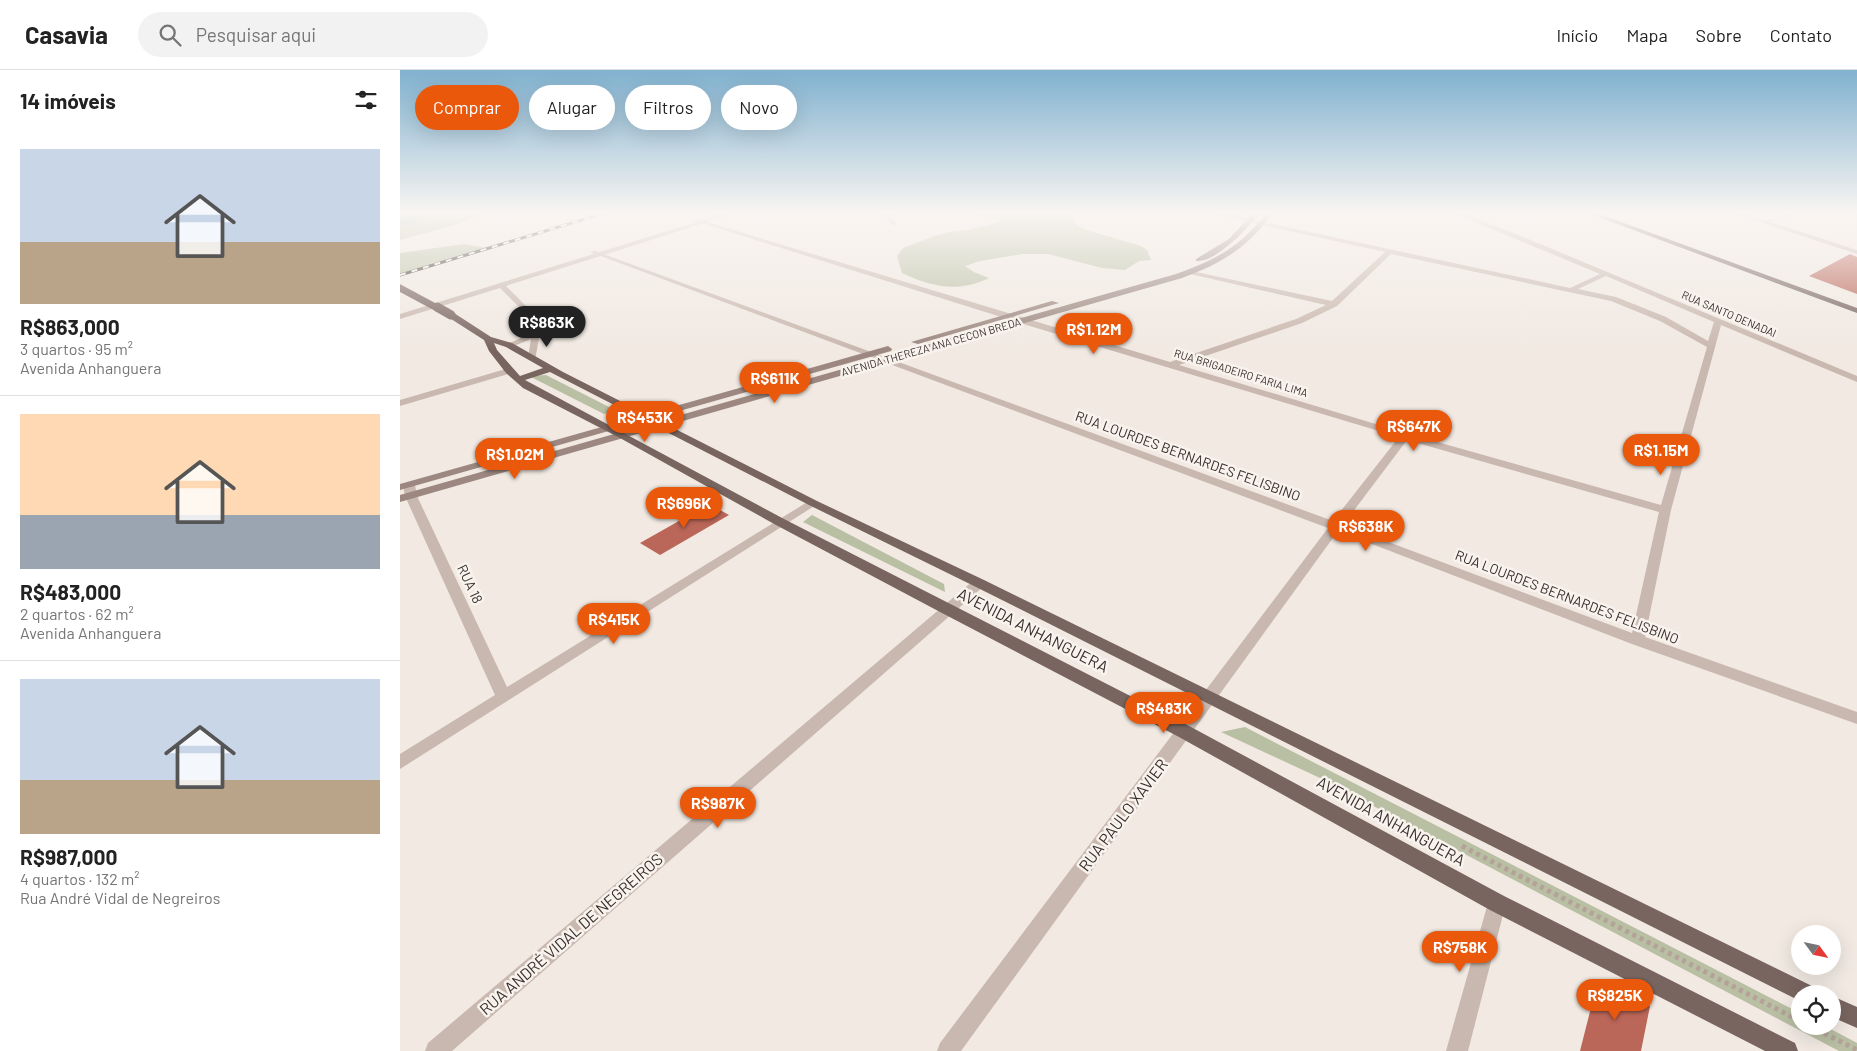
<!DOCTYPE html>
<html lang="pt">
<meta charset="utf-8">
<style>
body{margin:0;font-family:Barlow,sans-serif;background:#f2f2f2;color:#222;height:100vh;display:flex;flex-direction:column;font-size:19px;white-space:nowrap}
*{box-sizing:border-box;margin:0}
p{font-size:16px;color:#767676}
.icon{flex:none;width:28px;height:28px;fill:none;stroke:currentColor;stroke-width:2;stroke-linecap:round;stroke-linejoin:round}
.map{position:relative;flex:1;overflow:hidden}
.side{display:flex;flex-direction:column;background:#fff;width:400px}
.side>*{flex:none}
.guide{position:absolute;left:15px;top:15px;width:475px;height:45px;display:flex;gap:10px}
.needle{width:32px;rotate:123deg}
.tools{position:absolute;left:1391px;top:855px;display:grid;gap:10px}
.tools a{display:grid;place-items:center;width:50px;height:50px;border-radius:50%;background:#fff;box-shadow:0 5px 20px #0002;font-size:25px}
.price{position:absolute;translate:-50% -42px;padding:0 11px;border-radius:18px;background:#ea580c;color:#fff;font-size:16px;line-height:32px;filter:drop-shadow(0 1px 2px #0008)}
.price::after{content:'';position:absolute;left:50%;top:30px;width:15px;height:11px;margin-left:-8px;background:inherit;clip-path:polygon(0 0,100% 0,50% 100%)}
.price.on{background:#222;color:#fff}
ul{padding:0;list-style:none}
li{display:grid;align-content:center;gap:10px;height:265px;padding:0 20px}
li+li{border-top:1px solid #e0e0e0}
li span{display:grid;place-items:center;height:155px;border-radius:0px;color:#555}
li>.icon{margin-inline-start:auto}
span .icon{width:90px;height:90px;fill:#fffc;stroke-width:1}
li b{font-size:21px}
h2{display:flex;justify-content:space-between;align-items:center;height:60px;padding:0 20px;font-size:21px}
.chip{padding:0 18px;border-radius:22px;background:#fff;box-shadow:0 5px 20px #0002;font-size:18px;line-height:45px}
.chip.on{background:#ea580c;color:#fff}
header{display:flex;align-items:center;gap:30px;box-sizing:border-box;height:70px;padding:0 25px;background:#fff;border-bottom:1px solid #e0e0e0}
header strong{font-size:24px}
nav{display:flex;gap:28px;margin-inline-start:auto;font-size:18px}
.search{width:350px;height:45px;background:#f2f2f2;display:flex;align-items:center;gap:12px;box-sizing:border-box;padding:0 18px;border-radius:28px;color:#767676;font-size:19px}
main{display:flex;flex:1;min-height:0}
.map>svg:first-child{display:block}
.green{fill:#b9bfa3}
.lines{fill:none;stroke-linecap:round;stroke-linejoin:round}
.river{fill:#84acaa;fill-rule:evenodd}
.building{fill:#ba6658}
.path-far2{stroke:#b4a299;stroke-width:2;stroke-dasharray:1 1;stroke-linecap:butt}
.path-far1{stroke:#b4a299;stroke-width:4;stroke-dasharray:3 3;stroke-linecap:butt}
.path{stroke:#b4a299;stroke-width:5;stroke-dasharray:4 4;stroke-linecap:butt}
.minor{fill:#c9b8af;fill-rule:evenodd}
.tertiary{fill:#c9b8af;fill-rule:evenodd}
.secondary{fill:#9c8880;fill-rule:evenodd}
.primary{fill:#79655f;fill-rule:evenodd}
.rail-casing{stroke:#382f2c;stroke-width:3}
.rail{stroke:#f9f3ee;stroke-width:2;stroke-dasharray:6;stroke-linecap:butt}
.primary-bridge-far1{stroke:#79655f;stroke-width:7}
.primary-bridge{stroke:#79655f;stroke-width:9}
.labels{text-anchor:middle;stroke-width:5;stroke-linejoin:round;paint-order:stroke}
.far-street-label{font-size:11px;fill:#382f2c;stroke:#f9f3ee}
.street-label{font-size:14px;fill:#382f2c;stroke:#f9f3ee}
.near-street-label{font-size:16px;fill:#382f2c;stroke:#f9f3ee}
</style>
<header>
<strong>Casavia</strong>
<div class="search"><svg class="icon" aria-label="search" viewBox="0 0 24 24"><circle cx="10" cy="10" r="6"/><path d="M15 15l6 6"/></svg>Pesquisar aqui</div>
<nav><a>Início</a><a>Mapa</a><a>Sobre</a><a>Contato</a></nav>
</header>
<main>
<section class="side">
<h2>14 imóveis<svg class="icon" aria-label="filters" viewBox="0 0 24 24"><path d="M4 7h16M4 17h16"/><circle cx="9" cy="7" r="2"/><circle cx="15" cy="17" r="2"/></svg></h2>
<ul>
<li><span style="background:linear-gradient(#c9d6e8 60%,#b9a48a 0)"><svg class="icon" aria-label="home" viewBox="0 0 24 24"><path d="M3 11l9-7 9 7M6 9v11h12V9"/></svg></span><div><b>R$863,000</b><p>3 quartos · 95 m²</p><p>Avenida Anhanguera</p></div></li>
<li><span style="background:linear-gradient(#ffd9b3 65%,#9aa5b1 0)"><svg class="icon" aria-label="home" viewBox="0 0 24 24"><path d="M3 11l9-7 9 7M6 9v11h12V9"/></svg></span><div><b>R$483,000</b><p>2 quartos · 62 m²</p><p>Avenida Anhanguera</p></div></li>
<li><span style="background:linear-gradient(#c9d6e8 65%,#b9a48a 0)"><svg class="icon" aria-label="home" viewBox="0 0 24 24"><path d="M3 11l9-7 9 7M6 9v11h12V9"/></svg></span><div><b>R$987,000</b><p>4 quartos · 132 m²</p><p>Rua André Vidal de Negreiros</p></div></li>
</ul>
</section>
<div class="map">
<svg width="1457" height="981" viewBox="0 0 1457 981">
<rect width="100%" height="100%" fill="#f1e9e2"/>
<!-- green -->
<g class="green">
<path d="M47 142H86L58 154 0 170V157Z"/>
<path d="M565 142H665L672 146 675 153 683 159 741 176 747 180 751 190 739 191 725 200 702 198 648 184H622L580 191 565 196 574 202 589 208C558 223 532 217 502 203L497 186 503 178 534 166 549 162 568 160 603 151Z"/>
<path d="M64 174 92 179 0 205V183Z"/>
<path d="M146 305 215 340 204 344 129 306Z"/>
<path d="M412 445 544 514 545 522 403 452Z"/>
<path d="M845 657 1400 943V956H1425L1457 973V981H1439L920 708 821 662Z"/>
</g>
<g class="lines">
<!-- river -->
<path class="river" d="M8 142H39L36 146 0 157V145Z"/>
</g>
<!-- building -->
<g class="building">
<path d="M1450 184 1457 187V224L1409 206Z"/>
<path d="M309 434 329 445 260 485 240 473Z"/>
<path d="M1198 910 1220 919 1250 936 1241 981H1180Z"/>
</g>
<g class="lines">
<!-- path-far2 -->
<path class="path-far2" d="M0 148 18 142"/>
<!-- path-far1 -->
<path class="path-far1" d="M589 539 608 548"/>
<!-- path -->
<g class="path">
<path d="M1062 776 1400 951"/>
<path d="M1410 956 1457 980"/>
</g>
<!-- minor -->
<g class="minor">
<path d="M481 142H487L497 154 496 155H492Z"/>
<path d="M803 142H816L1170 218 1200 204 1051 142H1060L1121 166 1457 306V312L1321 255 1271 440 1245 567 1457 642V654L1232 574 938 461 561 981H537L540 973 928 458 190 182 195 181 933 451 999 367 620 253 292 150 297 149 770 292 896 249 926 235 790 204H787V200L932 231 985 182ZM991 184 1211 231 1260 251 1307 277 1261 435 1009 364 779 295 902 253 937 236ZM1206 206 1314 252 1308 271 1266 247 1216 227 1178 219ZM1007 370 1259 442 1232 563 943 455Z"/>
<path d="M1329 142C1341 142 1352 150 1363 150 1375 150 1389 142 1402 142L1370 152 1457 180V184Z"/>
<path d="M109 298 114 301 112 303 0 336V330Z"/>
<path d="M9 412 15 415 17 426 107 617 409 431H417L419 433 0 699V684L95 625 5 426 3 415Z"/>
<path d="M579 509 584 510 585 513 584 516 52 981H25L28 973 574 510Z"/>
<path d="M1097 824 1104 826 1106 833 1068 981H1046L1088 833 1090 826Z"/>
</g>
<!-- tertiary -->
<path class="tertiary" d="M329 142H339L106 216 142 252 135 290 132 291 128 288 131 269 109 278 105 275 132 263 134 252 100 218 0 249V244Z"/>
<!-- secondary -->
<g class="secondary">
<path d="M854 142H860C849 158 815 193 796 191V189L829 169Z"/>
<path d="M867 142H873C848 178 822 193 782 208L0 432V425L776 204C814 191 843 175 867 142Z"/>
<path d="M652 231 659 233 518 274 511 272Z"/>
<path d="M488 276 492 279 491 281 0 420V414Z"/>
</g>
<!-- primary -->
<g class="primary">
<path d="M1185 142H1194L1457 238V243Z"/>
<path d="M48 243H54L91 267 112 273 163 302 417 431 584 510 1414 917 1417 924H1400V931L574 516 409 435 150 302 125 310 384 449 791 657 1104 826 1395 973 1398 981H1365L1090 840 779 667 542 543 376 455 220 368 123 318 106 303 89 281 84 270 48 247ZM94 273 106 277 143 298 120 306 97 280Z"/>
<path d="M1432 926 1457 937V958L1432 947Z"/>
</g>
<!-- rail casing -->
<g class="rail-casing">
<path id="rail" d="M0 205 208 142"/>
</g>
<!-- rail -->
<use href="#rail" class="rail"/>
<!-- primary-bridge-far1 -->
<path class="primary-bridge-far1" d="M0 218 39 239"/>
<!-- primary-bridge -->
<path class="primary-bridge" d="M37 237 51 245"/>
</g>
<!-- sky -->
<linearGradient id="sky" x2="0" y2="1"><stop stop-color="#80b1cf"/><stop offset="0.51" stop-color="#f9f5f2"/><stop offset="1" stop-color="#f9f5f2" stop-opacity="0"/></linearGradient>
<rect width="1457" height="280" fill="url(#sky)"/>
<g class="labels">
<!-- far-street labels -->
<g class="far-street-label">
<text transform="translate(1329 244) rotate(23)" y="4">RUA SANTO DENADAI</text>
<text transform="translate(531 277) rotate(-16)" y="4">AVENIDA THEREZA ANA CECON BREDA</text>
<text transform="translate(841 303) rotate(17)" y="4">RUA BRIGADEIRO FARIA LIMA</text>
</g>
<!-- street labels -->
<g class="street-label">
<text transform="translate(788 386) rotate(20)" y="5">RUA LOURDES BERNARDES FELISBINO</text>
<text transform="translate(70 514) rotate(65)" y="5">RUA 18</text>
<text transform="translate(1167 527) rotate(21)" y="5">RUA LOURDES BERNARDES FELISBINO</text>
</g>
<!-- near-street labels -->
<g class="near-street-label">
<text transform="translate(633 560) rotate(27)" y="6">AVENIDA ANHANGUERA</text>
<text transform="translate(723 745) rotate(-53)" y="6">RUA PAULO XAVIER</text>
<text transform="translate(991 751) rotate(29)" y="6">AVENIDA ANHANGUERA</text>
<text transform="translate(171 864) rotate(-41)" y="6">RUA ANDRÉ VIDAL DE NEGREIROS</text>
</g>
</g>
</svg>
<div class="tools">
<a><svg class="needle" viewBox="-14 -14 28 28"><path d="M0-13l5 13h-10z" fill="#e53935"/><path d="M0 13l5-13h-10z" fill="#767676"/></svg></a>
<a><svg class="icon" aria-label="locate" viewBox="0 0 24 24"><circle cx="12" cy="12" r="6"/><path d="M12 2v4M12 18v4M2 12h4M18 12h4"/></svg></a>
</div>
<b class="price on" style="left:147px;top:278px">R$863K</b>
<b class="price" style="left:694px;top:285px">R$1.12M</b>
<b class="price" style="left:375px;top:334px">R$611K</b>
<b class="price" style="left:245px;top:373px">R$453K</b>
<b class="price" style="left:1014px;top:382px">R$647K</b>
<b class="price" style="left:1261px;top:406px">R$1.15M</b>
<b class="price" style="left:115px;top:410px">R$1.02M</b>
<b class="price" style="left:284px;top:459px">R$696K</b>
<b class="price" style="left:966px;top:482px">R$638K</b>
<b class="price" style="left:214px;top:575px">R$415K</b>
<b class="price" style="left:764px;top:664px">R$483K</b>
<b class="price" style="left:318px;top:759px">R$987K</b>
<b class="price" style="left:1060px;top:903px">R$758K</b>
<b class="price" style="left:1215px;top:951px">R$825K</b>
<div class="guide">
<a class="chip on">Comprar</a>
<a class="chip">Alugar</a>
<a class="chip">Filtros</a>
<a class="chip">Novo</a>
</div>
</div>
</main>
